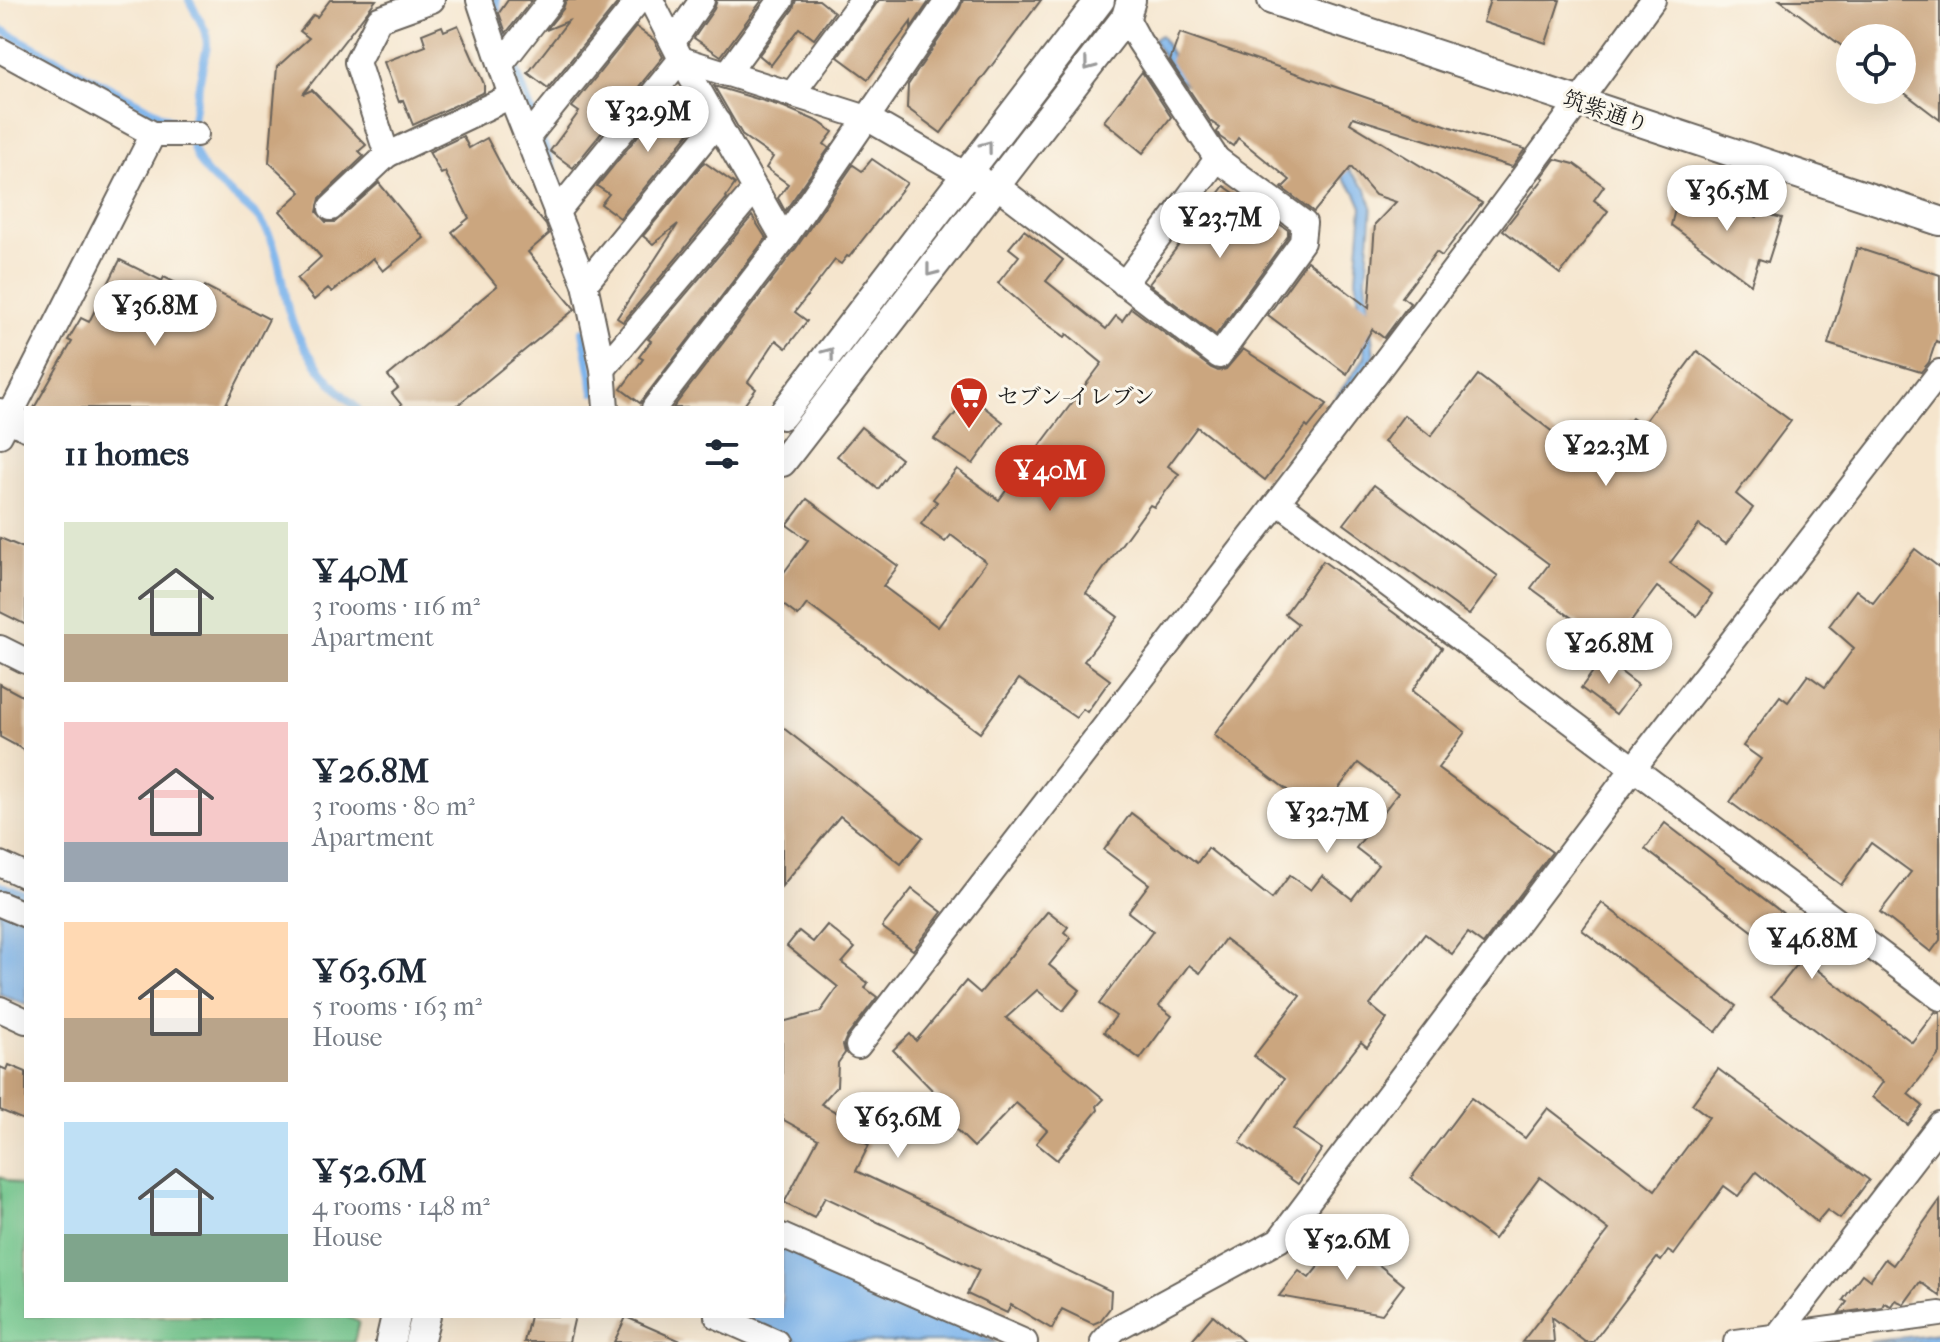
<!DOCTYPE html>
<meta charset="utf-8">
<style>
body{margin:0;font-family:"IM FELL French Canon","Noto Serif JP",serif;background:#f2f2f3;color:#1f2937;height:100vh;display:flex;flex-direction:column;font-size:30px;white-space:nowrap}
*{box-sizing:border-box;margin:0}
p{font-size:26px;color:#747a83}
.icon{flex:none;width:44px;height:44px;fill:none;stroke:currentColor;stroke-width:2;stroke-linecap:round;stroke-linejoin:round}
.map{position:relative;flex:1;overflow:hidden}
.drawer{position:absolute;left:24px;top:406px;width:760px;height:912px;display:flex;flex-direction:column;background:#fff;border-radius:0px;box-shadow:0 8px 32px #0002}
.drawer>*{flex:none}
.buttons{position:absolute;left:1836px;top:24px;display:grid;gap:16px}
.buttons a{display:grid;place-items:center;width:80px;height:80px;border-radius:50%;background:#fff;box-shadow:0 8px 32px #0002;font-size:40px}
.price{position:absolute;translate:-50% -68px;padding:0 18px;border-radius:28px;background:#fff;color:#222;font-size:26px;line-height:52px;filter:drop-shadow(0 2px 4px #0008)}
.price::after{content:'';position:absolute;left:50%;top:48px;width:24px;height:18px;margin-left:-12px;background:inherit;clip-path:polygon(0 0,100% 0,50% 100%)}
.price.on{background:#c8321e;color:#fff}
ul{padding:0;list-style:none}
li{display:flex;align-items:center;gap:24px;height:200px;padding:0 40px}
li span{display:grid;place-items:center;flex:none;width:224px;height:160px;border-radius:0px;color:#555}
li>.icon{margin-inline-start:auto}
span .icon{width:96px;height:96px;fill:#fffc;stroke-width:1}
li b{font-size:34px}
h2{display:flex;justify-content:space-between;align-items:center;height:96px;padding:0 40px;font-size:34px}
.map>svg:first-child{display:block}
.green{fill:#72c98e;stroke:#477255;stroke-width:2}
.water{fill:#7cb4ec;stroke:#4c6884;stroke-width:2}
.lines{fill:none;stroke-linecap:round;stroke-linejoin:round}
.stream{stroke:#7cb4ec;stroke-width:8}
.building{fill:#cba67f}
.minor-casing{stroke:#68625a;stroke-width:28}
.tertiary-casing{stroke:#68625a;stroke-width:32}
.minor{stroke:#fff;stroke-width:24}
.tertiary{stroke:#fff;stroke-width:28}
.oneway{stroke:#999}
.labels{text-anchor:middle;stroke-width:6;stroke-linejoin:round;paint-order:stroke}
.street-label{font-size:22px;fill:#1c1c1c;stroke:#fbf7ec}
.poi-label{font-size:22px;fill:#1c1c1c;stroke:#fbf7ec;text-anchor:start}
</style>
<div class="map">
<svg width="1940" height="1342" viewBox="0 0 1940 1342">
<rect width="100%" height="100%" fill="#fbf7ec"/>
<filter id="ink" filterUnits="userSpaceOnUse"><feTurbulence type="fractalNoise" baseFrequency=".0125" numOctaves="2"/><feDisplacementMap in="SourceGraphic" scale="16" xChannelSelector="R" yChannelSelector="G"/><feConvolveMatrix kernelMatrix="1 2 1 2 8 2 1 2 1" color-interpolation-filters="sRGB"/></filter>
<filter id="wash" filterUnits="userSpaceOnUse"><feTurbulence type="fractalNoise" baseFrequency=".006" numOctaves="4" result="noise"/><feDisplacementMap in="SourceGraphic" scale="32" xChannelSelector="R" yChannelSelector="G"/><feGaussianBlur stdDeviation="1.8" result="paint"/><feColorMatrix in="noise" values="0 0 0 0 0 0 0 0 0 0 0 0 0 0 0 0 0 1.4 0 .05"/><feComposite in="paint" operator="in"/></filter>
<g filter="url(#wash)">
<rect width="100%" height="100%" fill="#f5e5cd"/>
<!-- green -->
<path class="green" d="M0 1177 26 1188V1316H345L359 1322 354 1342H0Z"/>
<!-- water -->
<g class="water">
<path d="M1161 35 1181 73 1309 125 1366 189 1372 207 1366 278 1374 356 1317 435 1312 430 1365 357 1356 278 1362 207 1356 193 1303 130 1187 85 1176 78 1153 39Z"/>
<path d="M0 908 26 919V1005L0 994Z"/>
<path d="M782 1247 997 1342H799L741 1316H782Z"/>
<path d="M1940 1333V1342H1869Z"/>
</g>
<g class="lines">
<!-- stream -->
<g class="stream">
<path d="M189 0 206 32 207 45C203 68 188 127 193 147 201 183 247 198 265 227 280 251 281 283 288 309 298 346 328 383 357 408"/>
<path d="M496 0 499 24 560 188"/>
<path d="M0 29 183 127"/>
<path d="M147 129 156 112"/>
<path d="M583 331 594 392"/>
<path d="M0 885 26 896"/>
</g>
</g>
<g id="blocks">
<!-- building -->
<g class="building">
<path d="M330 0H376L303 94 312 90 366 145 359 151 364 156 320 198 317 212 326 222H335L379 183 424 238 383 271 373 258 332 292 328 288 314 300 297 279 321 257 280 211 301 192 269 162 277 67 309 38 300 31 313 15 317 17Z"/>
<path d="M508 0H532L506 33 499 13Z"/>
<path d="M566 0H620L548 88 528 73 568 21 546 30 563 9Z"/>
<path d="M717 0H762L721 56 694 38 714 9Z"/>
<path d="M796 0H819L834 12 814 39 799 28 771 65 759 55 793 9Z"/>
<path d="M879 0H930L911 28V22L868 79 838 57Z"/>
<path d="M963 0H1041L941 133 907 108 908 85 960 8Z"/>
<path d="M1490 0H1560L1546 43 1483 22Z"/>
<path d="M1780 0H1940V120L1902 91V38H1850V52Z"/>
<path d="M458 25 484 84V92L413 125 403 100 399 102 384 62 426 46 422 34 442 26 444 31Z"/>
<path d="M636 27 654 40 663 57 573 168 550 151 579 112 572 107Z"/>
<path d="M1180 33 1474 135 1525 149 1512 167 1353 117 1350 123 1482 203 1442 256 1436 252 1402 297 1410 303 1384 338 1372 329 1347 374 1268 315 1307 261 1369 308 1375 224 1396 202 1375 195 1351 167 1314 212 1282 188 1290 180 1238 138 1233 146 1220 137 1217 132 1220 128 1210 121 1170 61Z"/>
<path d="M1142 72 1171 117 1143 153 1104 121Z"/>
<path d="M714 86 784 107 819 122 833 132 824 144 829 148 785 211 778 198 788 184 766 168 773 157 743 136Z"/>
<path d="M675 90 686 99 699 121 620 218 601 204 609 194 597 186Z"/>
<path d="M463 136 469 148 487 138 510 182 546 225 549 234 528 252 575 309 454 408H404L392 393 398 388 388 376 497 286 452 232 469 218 445 172 441 174 429 152Z"/>
<path d="M872 159 907 183 849 257 847 256 841 264 835 260 795 312 807 321 786 348 776 340 748 382 756 389 742 408H673L796 248 853 165 862 171Z"/>
<path d="M1555 159 1574 164 1604 186 1594 200 1608 211 1560 274 1503 230 1544 178 1542 177Z"/>
<path d="M704 162 735 184 726 197 727 198 623 322 617 318 678 224 653 244 643 236Z"/>
<path d="M1224 186 1288 230V236L1216 335 1149 284Z"/>
<path d="M1680 190 1757 217 1759 212 1782 218 1768 262 1759 259 1751 284 1671 225Z"/>
<path d="M752 216 766 238 640 403 621 389 643 359 639 357 651 341 648 339Z"/>
<path d="M1024 230 1063 260 1046 281 1106 329 1116 316 1122 321 1131 308 1211 368 1218 371 1226 369 1243 349 1327 404 1308 428 1306 426 1265 480 1197 427 1168 466 1179 474 1154 507 1150 505 1086 593 1118 617 1084 661 1110 680 1087 712 1083 709 1076 718 1019 679 980 733 807 604 798 616 782 604V575L808 540 787 525 807 499 898 566 883 586 938 627 986 562 951 535 945 542 921 524 937 502 933 499 957 469 999 500 1102 363 1067 334 1065 337 1035 315 998 283 1019 256 1009 248Z"/>
<path d="M1857 248 1940 275V343L1936 341 1929 362 1921 372 1828 344Z"/>
<path d="M120 260 162 281 164 277 200 295 205 286 269 319 224 408H34L72 342 68 340 81 318 89 322Z"/>
<path d="M1697 351 1791 421 1736 494 1753 508 1726 544 1699 525 1670 563 1712 594 1697 616 1657 587 1612 647 1531 588 1549 564 1384 442 1404 415 1431 436 1478 375 1596 465 1632 418 1642 425Z"/>
<path d="M970 396 1003 422 973 464 934 439Z"/>
<path d="M861 427 901 459 878 489 837 456Z"/>
<path d="M1374 485 1498 576 1469 615 1344 524Z"/>
<path d="M0 538 26 549V625L0 612Z"/>
<path d="M1915 549 1940 568V940L1931 952 1880 912 1911 872 1871 843 1841 885 1730 802 1761 759 1743 746 1780 696 1788 702 1808 675 1825 687 1854 648 1829 626 1856 590 1873 603Z"/>
<path d="M1323 561 1442 648 1412 691 1465 732 1438 768 1552 852 1483 944 1468 933 1452 954 1425 934 1370 1005 1387 1019 1367 1047 1361 1042 1293 1129 1322 1149 1298 1184 1240 1143 1284 1079 1254 1056 1300 996 1225 939 1200 973 1189 965 1159 1006 1172 1016 1140 1059 1104 1032 1116 1016 1099 1004 1153 931 1128 912 1149 884 1104 850 1131 813 1197 863 1208 848 1272 899 1290 875 1311 890 1322 876 1352 899 1378 865 1356 848 1398 793 1358 763 1319 814 1214 735 1298 624 1285 614Z"/>
<path d="M1603 658 1638 685 1616 714 1581 688Z"/>
<path d="M0 684 26 698V751L0 737Z"/>
<path d="M782 727 923 837 901 864 840 816 782 886Z"/>
<path d="M1665 823 1797 924 1800 919 1826 939 1807 962 1912 1042 1935 1012 1940 1013V1053L1908 1094 1923 1106 1908 1125 1872 1097 1883 1082 1771 997 1797 965 1645 849Z"/>
<path d="M912 889 942 912 913 950 882 927Z"/>
<path d="M1602 903 1736 1006 1716 1032 1582 930Z"/>
<path d="M1048 911 1068 927 1064 932 1071 938 1049 965 1080 990 1063 1011 1037 990 1006 1018 1104 1099 1097 1106 1098 1110 1057 1160 1036 1143 1047 1130 1016 1103 974 1147 935 1109 943 1101 893 1050 910 1034 916 1041 966 981 980 993Z"/>
<path d="M827 925 855 948 842 963 868 983 865 988 877 997 846 1038 843 1045 845 1053 838 1063 837 1086 821 1104 856 1123 849 1134 869 1145 856 1171 1111 1291 1110 1308 1100 1321 1093 1324 1062 1309 1052 1329 1011 1305 1007 1313 967 1294 979 1270 825 1197 814 1218 784 1203 818 1139 782 1119V1022L820 1012 838 987 787 946 799 931 813 942Z"/>
<path d="M9 1065 26 1072V1121L0 1110V1067L7 1070Z"/>
<path d="M1718 1069 1869 1180 1840 1219 1827 1210 1817 1222 1756 1172 1738 1196 1724 1186 1674 1255 1668 1251 1661 1261 1657 1258 1593 1342H1585L1552 1317 1554 1342H1522L1609 1230 1540 1177 1494 1239 1411 1178 1471 1098 1525 1138 1548 1108 1655 1190 1709 1117 1692 1104Z"/>
<path d="M1940 1200V1296L1920 1282 1904 1304 1895 1300 1891 1306 1884 1303 1882 1307 1839 1313 1847 1302 1843 1300 1862 1274 1870 1280 1885 1259 1893 1265Z"/>
<path d="M1343 1236 1404 1285 1382 1314 1279 1296 1299 1271 1309 1278Z"/>
<path d="M1213 1315 1244 1342H1190Z"/>
<path d="M530 1316H575L569 1342H524Z"/>
<path d="M626 1317 683 1342H614Z"/>
</g>
</g>
</g>
<g filter="url(#ink)">
<use href="#blocks" fill-opacity="0" stroke="#68625a" stroke-width="2"/>
<g class="lines">
<!-- minor casing -->
<g class="minor-casing">
<g id="minor">
<path d="M432 0 379 19 357 62 387 155 511 96"/>
<path d="M479 0 511 96 585 284 603 369 606 408"/>
<path d="M651 0 681 59 784 239"/>
<path d="M673 42 702 0"/>
<path d="M0 50 153 134"/>
<path d="M501 64 551 0"/>
<path d="M727 74 781 0"/>
<path d="M792 94 862 0"/>
<path d="M528 137 639 0"/>
<path d="M331 208 387 155"/>
<path d="M556 213 681 59 867 118 966 175 997 186 1219 356 1302 242 1304 223 1217 159 1139 41 1126 17"/>
<path d="M585 284 718 122"/>
<path d="M1124 284 1217 159"/>
<path d="M603 369 755 189"/>
<path d="M654 408 784 239 948 0"/>
<path d="M0 435 153 134H196"/>
<path d="M1278 502 1940 998"/>
<path d="M0 648 26 661"/>
<path d="M0 864 26 876"/>
<path d="M0 904 26 915"/>
<path d="M0 1009 26 1021"/>
<path d="M858 1046C1125 699 1396 355 1653 0"/>
<path d="M782 1236 1025 1342"/>
<path d="M717 1316 776 1342"/>
<path d="M1778 1335 1940 1124"/>
<path d="M1103 1342 1115 1329 1279 1240 1633 769 1940 372"/>
<path d="M1736 1342 1940 1314"/>
</g>
</g>
<!-- tertiary casing -->
<g class="tertiary-casing">
<g id="tertiary">
<path d="M1272 0 1940 221"/>
<path d="M0 413 26 426"/>
<path d="M782 415 1100 0"/>
<path d="M782 462 1126 17 1131 0"/>
<path d="M390 1342 396 1316"/>
<path d="M419 1342 426 1316"/>
</g>
</g>
<!-- minor -->
<use href="#minor" class="minor"/>
<!-- tertiary -->
<use href="#tertiary" class="tertiary"/>
</g>
<!-- one-way arrows -->
<defs><path id="oneway-chevron" d="M-2-3.5L2.5 0L-2 3.5" fill="none" stroke-width="1.6" stroke-linecap="round" stroke-linejoin="round" transform="scale(2)"/></defs>
<g class="oneway">
<use href="#oneway-chevron" transform="translate(1089 65) rotate(127)"/>
<use href="#oneway-chevron" transform="translate(987 146) rotate(-53)"/>
<use href="#oneway-chevron" transform="translate(931 271) rotate(128)"/>
<use href="#oneway-chevron" transform="translate(829 353) rotate(-53)"/>
</g>
</g>
<!-- icons -->
<defs>
<g id="supermarket-pin" transform="scale(2)"><path d="M0 17L-7.5 6A9.5 9.5 0 1 1 7.5 6Z" fill="#c8321e" stroke="#fbf7ec"/><path d="M-6-5.5h2.5l.6 2H6L4.5 2H-2.5L-4.4-4H-6ZM-1.5 3.2a1.3 1.3 0 1 0 .1 0ZM3 3.2a1.3 1.3 0 1 0 .1 0Z" fill="#fff"/></g>
</defs>
<g fill-rule="evenodd">
<use href="#supermarket-pin" x="969" y="396"/>
</g>
<g class="labels">
<!-- street labels -->
<g class="street-label">
<text transform="translate(1606 111) rotate(18)" y="8">筑紫通り</text>
</g>
<!-- poi labels -->
<g class="poi-label">
<text x="997" y="404">セブン-イレブン</text>
</g>
</g>
</svg>
<div class="buttons">
<a><svg class="icon" aria-label="locate" viewBox="0 0 24 24"><circle cx="12" cy="12" r="6"/><path d="M12 2v4M12 18v4M2 12h4M18 12h4"/></svg></a>
</div>
<b class="price" style="left:648px;top:154px">¥32.9M</b>
<b class="price" style="left:1727px;top:233px">¥36.5M</b>
<b class="price" style="left:1220px;top:260px">¥23.7M</b>
<b class="price" style="left:155px;top:348px">¥36.8M</b>
<b class="price" style="left:1606px;top:488px">¥22.3M</b>
<b class="price on" style="left:1050px;top:513px">¥40M</b>
<b class="price" style="left:1609px;top:686px">¥26.8M</b>
<b class="price" style="left:1327px;top:855px">¥32.7M</b>
<b class="price" style="left:1812px;top:981px">¥46.8M</b>
<b class="price" style="left:898px;top:1160px">¥63.6M</b>
<b class="price" style="left:1347px;top:1282px">¥52.6M</b>
<section class="drawer">
<h2>11 homes<svg class="icon" aria-label="filters" viewBox="0 0 24 24"><path d="M4 7h16M4 17h16"/><circle cx="9" cy="7" r="2"/><circle cx="15" cy="17" r="2"/></svg></h2>
<ul>
<li><span style="background:linear-gradient(#dfe7d0 70%,#b9a48a 0)"><svg class="icon" aria-label="home" viewBox="0 0 24 24"><path d="M3 11l9-7 9 7M6 9v11h12V9"/></svg></span><div><b>¥40M</b><p>3 rooms · 116 m²</p><p>Apartment</p></div></li>
<li><span style="background:linear-gradient(#f6c9c9 75%,#9aa5b1 0)"><svg class="icon" aria-label="home" viewBox="0 0 24 24"><path d="M3 11l9-7 9 7M6 9v11h12V9"/></svg></span><div><b>¥26.8M</b><p>3 rooms · 80 m²</p><p>Apartment</p></div></li>
<li><span style="background:linear-gradient(#ffd9b3 60%,#b9a48a 0)"><svg class="icon" aria-label="home" viewBox="0 0 24 24"><path d="M3 11l9-7 9 7M6 9v11h12V9"/></svg></span><div><b>¥63.6M</b><p>5 rooms · 163 m²</p><p>House</p></div></li>
<li><span style="background:linear-gradient(#bfe0f5 70%,#7fa58c 0)"><svg class="icon" aria-label="home" viewBox="0 0 24 24"><path d="M3 11l9-7 9 7M6 9v11h12V9"/></svg></span><div><b>¥52.6M</b><p>4 rooms · 148 m²</p><p>House</p></div></li>
</ul>
</section>
</div>
